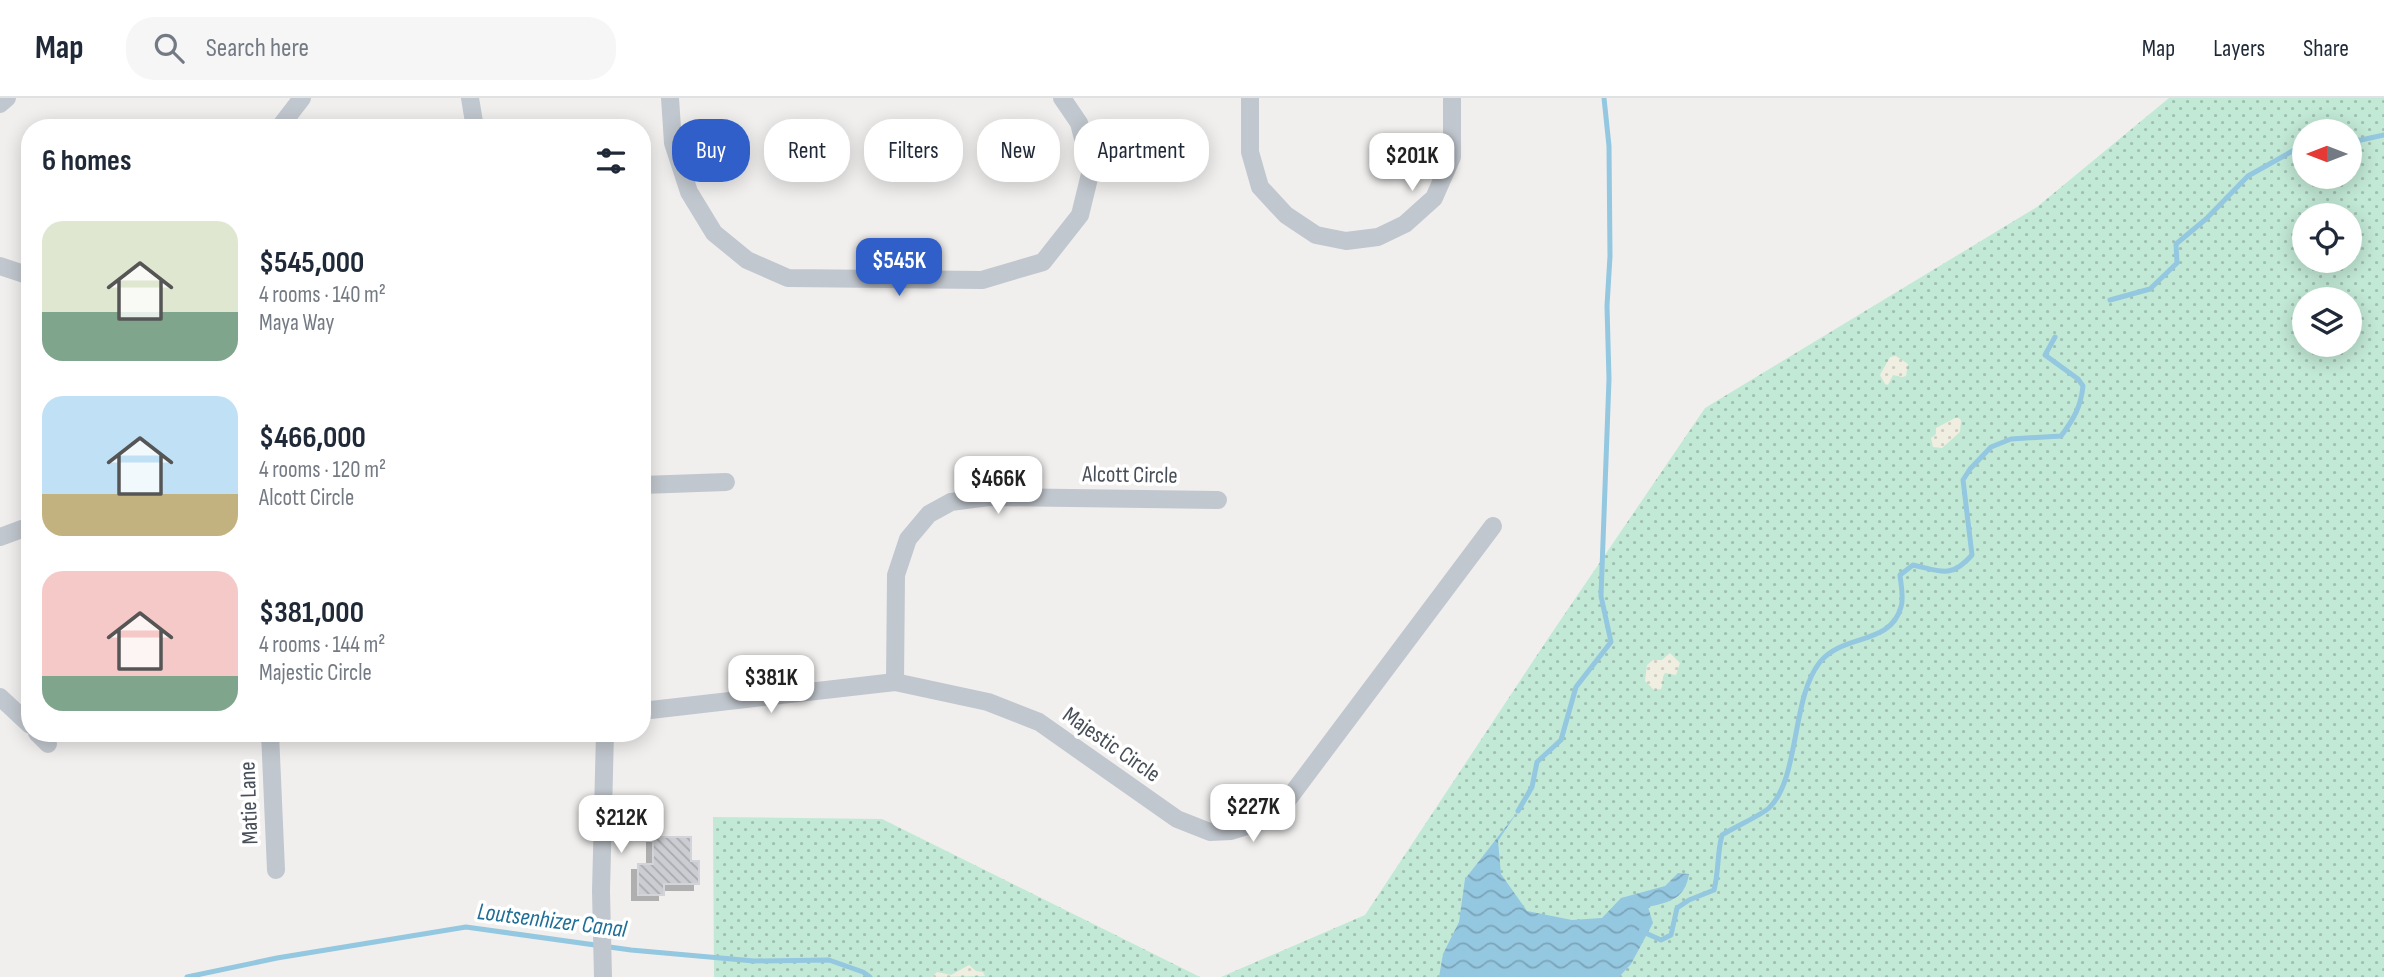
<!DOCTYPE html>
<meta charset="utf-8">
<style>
body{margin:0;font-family:"Sofia Sans Condensed",sans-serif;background:#f6f6f7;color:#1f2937;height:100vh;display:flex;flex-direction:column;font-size:26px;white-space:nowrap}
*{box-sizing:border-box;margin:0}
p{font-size:23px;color:#747a83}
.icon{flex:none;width:38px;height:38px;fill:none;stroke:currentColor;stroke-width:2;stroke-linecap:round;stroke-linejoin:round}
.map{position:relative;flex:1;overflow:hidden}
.sheet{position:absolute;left:21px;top:21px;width:630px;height:623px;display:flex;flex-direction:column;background:#fff;border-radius:28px;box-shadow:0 4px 18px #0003}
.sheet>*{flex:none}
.guide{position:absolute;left:672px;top:21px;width:665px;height:63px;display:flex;gap:14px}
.needle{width:46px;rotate:270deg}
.buttons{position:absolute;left:2292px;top:21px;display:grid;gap:14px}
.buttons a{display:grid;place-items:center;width:70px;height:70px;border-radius:50%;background:#fff;box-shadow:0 4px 18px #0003;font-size:35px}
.price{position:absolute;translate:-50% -60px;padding:0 16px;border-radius:14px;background:#fff;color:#222;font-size:23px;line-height:46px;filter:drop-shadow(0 2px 4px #0008)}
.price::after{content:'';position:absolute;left:50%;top:42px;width:21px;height:16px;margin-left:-10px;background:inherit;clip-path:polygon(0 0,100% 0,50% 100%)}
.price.current{background:#305fc9;color:#fff}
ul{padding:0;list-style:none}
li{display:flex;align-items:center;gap:21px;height:175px;padding:0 21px}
li span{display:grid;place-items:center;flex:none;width:196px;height:140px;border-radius:21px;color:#555}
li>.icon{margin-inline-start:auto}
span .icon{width:84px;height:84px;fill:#fffc;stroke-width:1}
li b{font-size:30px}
h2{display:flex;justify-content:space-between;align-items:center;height:84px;padding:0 21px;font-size:30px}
.chip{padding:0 24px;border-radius:28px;background:#fff;box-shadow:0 4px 18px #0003;font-size:24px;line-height:63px}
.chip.current{background:#305fc9;color:#fff}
header{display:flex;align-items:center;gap:42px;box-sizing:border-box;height:98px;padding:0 35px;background:#fff;border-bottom:2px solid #e0e1e3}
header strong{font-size:33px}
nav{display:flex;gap:38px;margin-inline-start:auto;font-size:24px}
.search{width:490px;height:63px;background:#f6f6f7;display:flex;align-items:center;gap:18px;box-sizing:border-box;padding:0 24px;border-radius:28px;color:#747a83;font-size:26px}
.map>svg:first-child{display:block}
.grass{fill:url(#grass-dots);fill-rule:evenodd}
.sand{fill:url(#sand-dots)}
.water{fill:url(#water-waves)}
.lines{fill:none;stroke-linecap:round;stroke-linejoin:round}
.stream{stroke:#94c7e0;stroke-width:5}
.building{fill:url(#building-back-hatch);stroke:#d3d4d9;stroke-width:2;filter:url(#shadow)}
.street{stroke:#c1c7ce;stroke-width:18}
.labels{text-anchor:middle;stroke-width:7;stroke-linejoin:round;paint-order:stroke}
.street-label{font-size:23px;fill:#494f59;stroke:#fff}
.water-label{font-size:24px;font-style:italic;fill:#1e6e97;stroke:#fff}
</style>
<header>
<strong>Map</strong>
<div class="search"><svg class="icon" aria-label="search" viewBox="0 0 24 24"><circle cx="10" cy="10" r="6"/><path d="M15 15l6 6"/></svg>Search here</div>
<nav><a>Map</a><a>Layers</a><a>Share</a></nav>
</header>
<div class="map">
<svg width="2384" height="879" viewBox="0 0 2384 879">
<defs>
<pattern id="grass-dots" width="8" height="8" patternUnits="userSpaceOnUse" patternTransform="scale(1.75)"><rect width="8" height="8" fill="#c2e9d6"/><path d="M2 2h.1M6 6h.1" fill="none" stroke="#a0bfb1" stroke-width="1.8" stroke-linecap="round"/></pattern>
<pattern id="sand-dots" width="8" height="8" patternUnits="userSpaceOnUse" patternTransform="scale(1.75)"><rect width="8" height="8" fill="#f0ede1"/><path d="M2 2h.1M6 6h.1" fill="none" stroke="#cfcdc3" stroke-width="1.8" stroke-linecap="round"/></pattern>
<pattern id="water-waves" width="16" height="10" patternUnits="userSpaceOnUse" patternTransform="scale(1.75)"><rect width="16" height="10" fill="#94c7e0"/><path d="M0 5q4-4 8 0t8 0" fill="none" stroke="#7ba4b9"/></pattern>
<pattern id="building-back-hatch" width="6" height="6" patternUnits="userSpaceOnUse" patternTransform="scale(1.75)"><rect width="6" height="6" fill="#cccdd2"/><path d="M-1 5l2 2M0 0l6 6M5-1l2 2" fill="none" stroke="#a8a9ad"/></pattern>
<filter id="shadow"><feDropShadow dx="-6" dy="6" stdDeviation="0" flood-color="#0004"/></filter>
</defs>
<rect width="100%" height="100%" fill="#f0efee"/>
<!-- grass -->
<g class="grass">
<path d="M2169 0H2384V879H1221L1365 817 1549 539 1705 310 2037 109ZM2305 33H2350V79H2305ZM2305 117H2350V163H2305ZM2305 201H2350V247H2305Z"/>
<path d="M713 719 882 721 1200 879H714Z"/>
</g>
<!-- sand -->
<g class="sand">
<path d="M1896 258 1908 266 1906 278 1902 279 1893 277 1888 287 1885 286 1880 277 1890 259Z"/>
<path d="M1957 319 1961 322 1960 334 1942 350 1933 349 1931 340 1936 336V330Z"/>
<path d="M1670 555 1680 565 1676 577 1665 575C1661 580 1664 585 1661 591L1654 592 1645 583 1647 567 1653 562H1662Z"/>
<path d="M969 867 976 873 983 874 985 878 932 879 937 874 951 877Z"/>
</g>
<!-- water -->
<path class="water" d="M1518 713 1498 743 1501 776 1527 813 1572 822 1602 820 1621 800 1665 788 1678 775 1689 776C1685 801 1670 804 1648 809L1653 825 1631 866 1619 879H1439L1443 856 1459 824 1465 781Z"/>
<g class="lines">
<!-- stream -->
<g class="stream">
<path d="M2350 42H2361L2384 37"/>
<path d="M2110 202 2150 191 2177 165 2176 146 2206 121 2248 78 2305 46"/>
<path d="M1518 713 1532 689 1537 664 1561 642 1576 589 1611 544 1601 498 1609 281 1607 208 1610 158 1609 48 1604 0"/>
<path d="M1641 833 1661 842 1671 837 1677 810 1689 802 1714 792C1719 773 1717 755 1722 737 1734 729 1760 718 1769 710 1800 680 1791 600 1820 564 1844 535 1890 548 1901 509 1904 500 1901 487 1900 477L1913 467C1941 473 1951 481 1972 457L1963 382 1970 371 1991 349 2011 341 2061 338C2074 321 2081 308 2083 288L2078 281 2045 257 2055 239"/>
<path d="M187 879 277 860 466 829 631 852 754 863 829 862 863 874 870 879"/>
</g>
</g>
<!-- building -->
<path class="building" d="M653 739H691V763H699V786H664V797H638V766H653Z"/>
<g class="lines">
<!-- street -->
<g class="street">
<path d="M470 0 475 30"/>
<path d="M670 0 673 45 689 94 714 135 747 162 788 180 982 182 1043 164 1080 117 1091 72 1079 25 1062 0"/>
<path d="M1250 0V54L1260 89 1286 117 1316 137 1346 143 1378 139 1405 126 1434 100 1452 59V0"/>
<path d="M0 6 7 0"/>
<path d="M279 30 302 0"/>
<path d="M0 168 30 178"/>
<path d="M642 387 726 384"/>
<path d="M0 439 30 428"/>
<path d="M895 584 896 477 908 441 929 416 951 404 989 399 1218 402"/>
<path d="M0 599 30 627"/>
<path d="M642 613 895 584 988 604 1039 624 1177 721 1210 734 1231 733 1257 725 1283 708 1493 428"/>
<path d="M37 635 48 646"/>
<path d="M270 635 276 772"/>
<path d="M603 879 601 793 605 635"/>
</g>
</g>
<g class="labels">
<!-- street labels -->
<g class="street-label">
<text transform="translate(1130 376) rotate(1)" y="8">Alcott Circle</text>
<text transform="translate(1112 646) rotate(35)" y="8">Majestic Circle</text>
<text transform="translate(248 705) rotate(-92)" y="8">Matie Lane</text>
</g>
<!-- water labels -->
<g class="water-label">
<text transform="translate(552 822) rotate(7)" y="8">Loutsenhizer Canal</text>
</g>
</g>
</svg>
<div class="buttons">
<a><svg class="needle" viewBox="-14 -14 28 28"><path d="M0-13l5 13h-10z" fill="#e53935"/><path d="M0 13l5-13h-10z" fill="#747a83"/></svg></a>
<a><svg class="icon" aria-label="locate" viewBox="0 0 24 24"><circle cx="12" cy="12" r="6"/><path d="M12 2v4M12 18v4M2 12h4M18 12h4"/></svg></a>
<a><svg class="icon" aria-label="layers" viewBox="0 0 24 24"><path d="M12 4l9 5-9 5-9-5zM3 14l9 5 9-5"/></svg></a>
</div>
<b class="price" style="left:1412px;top:95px">$201K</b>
<b class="price current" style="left:899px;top:200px">$545K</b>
<b class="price" style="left:998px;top:418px">$466K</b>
<b class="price" style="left:771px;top:617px">$381K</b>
<b class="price" style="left:1253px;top:746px">$227K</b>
<b class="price" style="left:621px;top:757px">$212K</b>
<div class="guide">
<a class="chip current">Buy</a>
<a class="chip">Rent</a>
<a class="chip">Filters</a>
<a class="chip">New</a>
<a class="chip">Apartment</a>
</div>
<section class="sheet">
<h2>6 homes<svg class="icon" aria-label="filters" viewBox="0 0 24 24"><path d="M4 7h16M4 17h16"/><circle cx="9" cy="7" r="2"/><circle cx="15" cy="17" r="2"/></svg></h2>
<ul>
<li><span style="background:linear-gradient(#dfe7d0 65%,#7fa58c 0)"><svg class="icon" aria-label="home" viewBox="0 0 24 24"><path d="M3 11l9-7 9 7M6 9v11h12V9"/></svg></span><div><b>$545,000</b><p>4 rooms · 140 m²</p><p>Maya Way</p></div></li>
<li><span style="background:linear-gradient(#bfe0f5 70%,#c2b280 0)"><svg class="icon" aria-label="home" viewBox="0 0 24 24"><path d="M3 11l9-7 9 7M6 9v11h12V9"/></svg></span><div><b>$466,000</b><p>4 rooms · 120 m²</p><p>Alcott Circle</p></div></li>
<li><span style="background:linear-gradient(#f6c9c9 75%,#7fa58c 0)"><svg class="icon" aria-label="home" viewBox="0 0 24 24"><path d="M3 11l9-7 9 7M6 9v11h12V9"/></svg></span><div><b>$381,000</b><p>4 rooms · 144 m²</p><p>Majestic Circle</p></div></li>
</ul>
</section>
</div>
